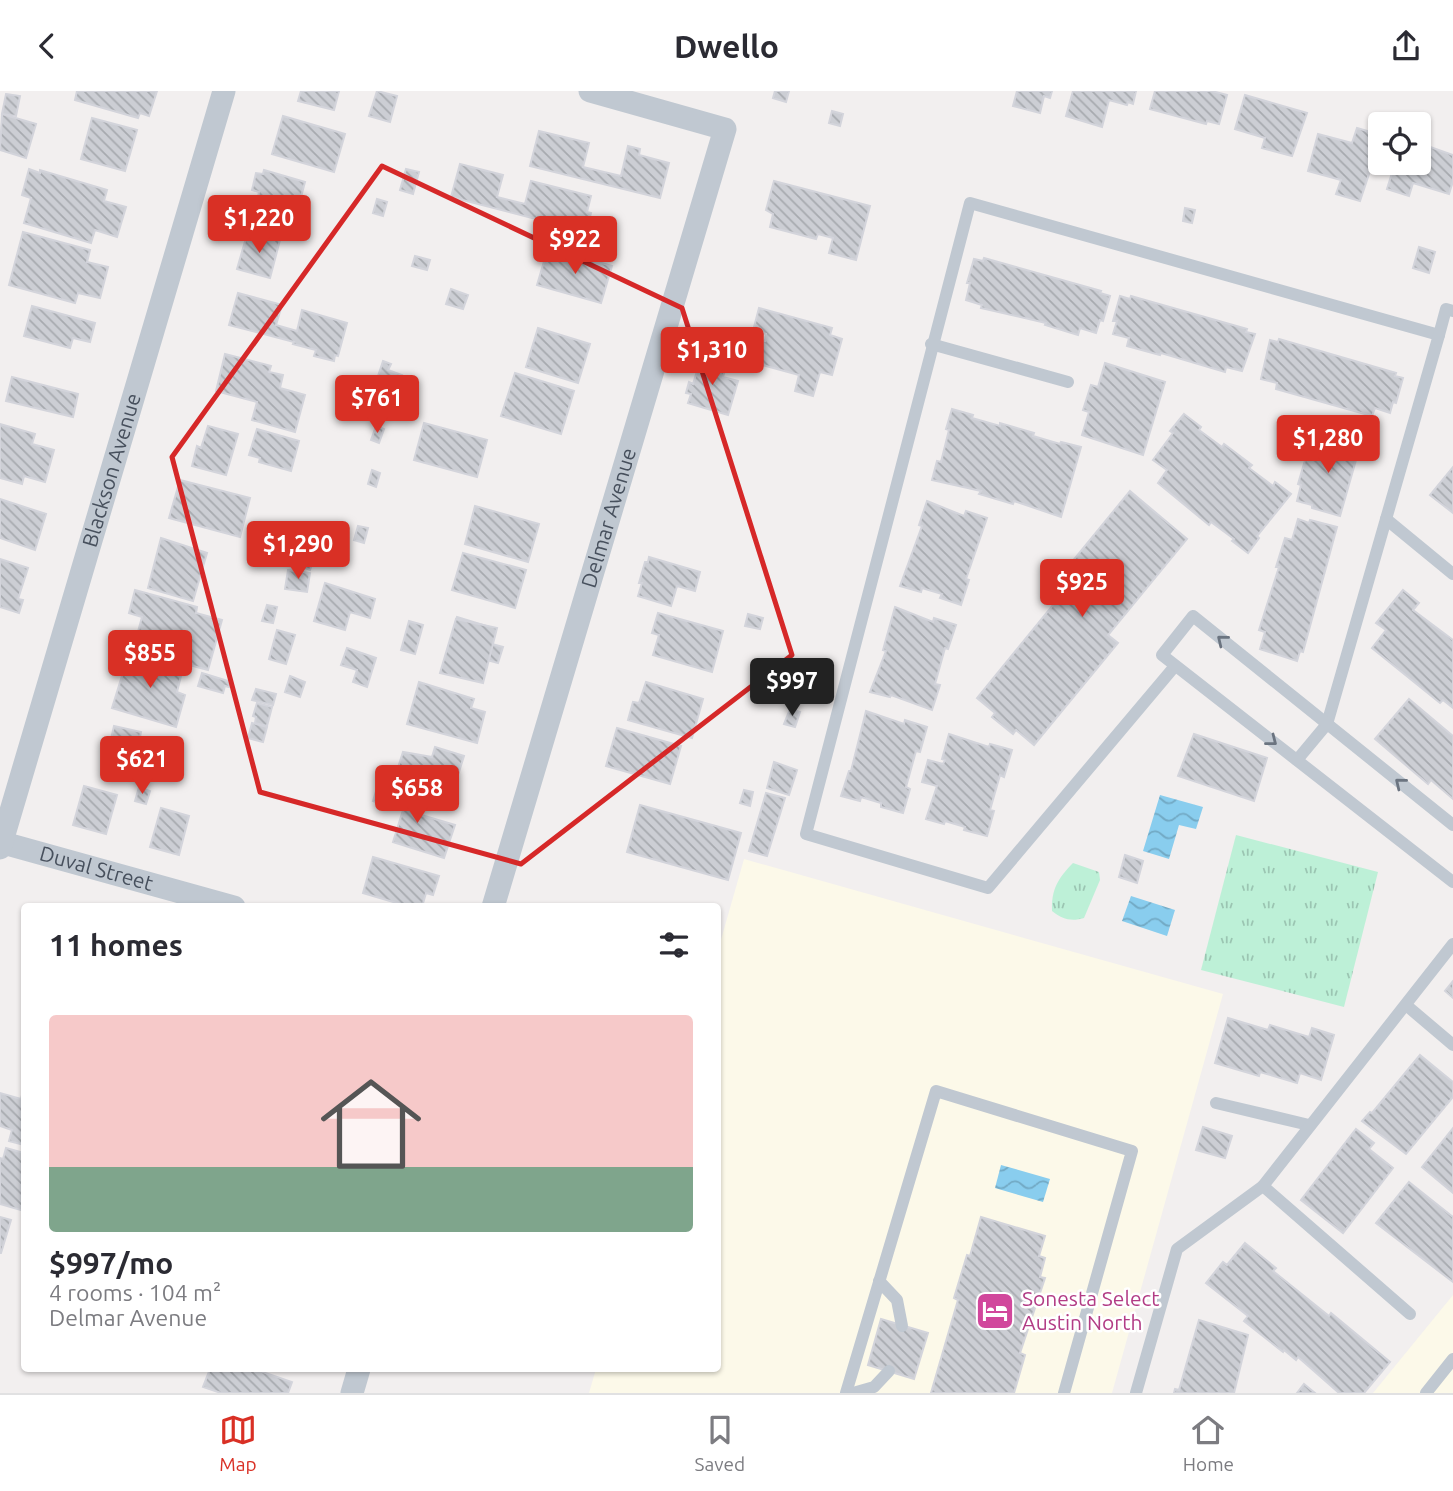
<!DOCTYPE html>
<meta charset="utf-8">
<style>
body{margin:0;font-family:Ubuntu,sans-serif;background:#f7f7f7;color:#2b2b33;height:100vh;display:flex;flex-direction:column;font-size:26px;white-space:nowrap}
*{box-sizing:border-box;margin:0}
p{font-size:23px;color:#7c7c81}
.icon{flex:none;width:38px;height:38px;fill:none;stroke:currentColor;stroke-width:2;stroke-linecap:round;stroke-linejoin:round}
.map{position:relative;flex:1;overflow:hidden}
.panel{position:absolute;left:21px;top:812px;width:700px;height:469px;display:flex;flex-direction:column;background:#fff;border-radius:7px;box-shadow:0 2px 5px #0004}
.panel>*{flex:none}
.fabs{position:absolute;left:1368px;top:21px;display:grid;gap:14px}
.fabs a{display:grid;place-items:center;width:63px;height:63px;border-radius:7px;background:#fff;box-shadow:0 2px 5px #0004;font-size:35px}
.price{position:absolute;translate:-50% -60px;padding:0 16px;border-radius:7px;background:#d93025;color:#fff;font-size:23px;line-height:46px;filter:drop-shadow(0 2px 4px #0008)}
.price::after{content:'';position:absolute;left:50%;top:42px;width:21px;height:16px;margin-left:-10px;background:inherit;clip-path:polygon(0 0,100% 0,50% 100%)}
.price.active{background:#222;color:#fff}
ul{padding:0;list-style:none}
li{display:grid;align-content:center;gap:14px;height:371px;padding:0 28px}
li+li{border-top:2px solid #e1e1e2}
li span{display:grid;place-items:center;height:217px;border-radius:7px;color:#555}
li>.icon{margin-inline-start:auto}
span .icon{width:126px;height:126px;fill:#fffc;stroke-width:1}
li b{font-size:30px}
h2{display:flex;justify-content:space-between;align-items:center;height:84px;padding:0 28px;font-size:30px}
header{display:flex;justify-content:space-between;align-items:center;height:91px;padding:0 28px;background:#fff;font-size:32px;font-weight:700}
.tabs{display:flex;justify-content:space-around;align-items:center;height:98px;border-top:2px solid #e1e1e2;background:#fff;font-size:19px;color:#7c7c81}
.tabs a{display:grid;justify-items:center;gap:4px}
.tabs .active{color:#d93025}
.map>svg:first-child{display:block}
.commercial{fill:#fcf9e9}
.park{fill:url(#park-tufts)}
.water{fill:url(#water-waves)}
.building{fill:url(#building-back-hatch);stroke:#d3d4db;stroke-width:2}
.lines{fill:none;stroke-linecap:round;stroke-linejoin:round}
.lane{stroke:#c0c8d1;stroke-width:12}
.street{stroke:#c0c8d1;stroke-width:23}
.oneway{stroke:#6b7480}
.marked{fill:none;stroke:#d62828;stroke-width:5;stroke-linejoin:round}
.labels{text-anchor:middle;stroke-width:5;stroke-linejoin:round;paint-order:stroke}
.street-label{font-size:21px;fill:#47505d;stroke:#fff}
.hotel-label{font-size:21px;fill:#b23c85;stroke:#fff;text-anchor:start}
</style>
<header><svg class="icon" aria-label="back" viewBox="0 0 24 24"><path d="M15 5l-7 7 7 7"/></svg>Dwello<svg class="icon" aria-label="share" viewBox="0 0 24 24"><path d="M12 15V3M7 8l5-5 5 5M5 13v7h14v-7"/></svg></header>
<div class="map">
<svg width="1453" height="1302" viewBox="0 0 1453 1302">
<defs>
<pattern id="park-tufts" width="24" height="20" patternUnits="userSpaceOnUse" patternTransform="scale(1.75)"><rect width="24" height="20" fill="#bdf0d7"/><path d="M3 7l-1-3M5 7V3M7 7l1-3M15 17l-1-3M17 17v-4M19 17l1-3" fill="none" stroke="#9bc5b2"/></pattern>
<pattern id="water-waves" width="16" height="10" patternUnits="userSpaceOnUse" patternTransform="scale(1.75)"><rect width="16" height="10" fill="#89cdee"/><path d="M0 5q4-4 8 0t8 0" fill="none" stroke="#72a9c4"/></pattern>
<pattern id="building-back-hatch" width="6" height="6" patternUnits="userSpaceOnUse" patternTransform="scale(1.75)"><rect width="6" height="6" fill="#ccced4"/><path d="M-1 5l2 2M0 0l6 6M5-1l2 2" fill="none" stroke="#a7aaaf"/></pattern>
</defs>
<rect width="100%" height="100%" fill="#f2efef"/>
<!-- commercial -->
<g class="commercial">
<path d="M744 768 1223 903 1112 1302H589L596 1278H718V859Z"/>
<path d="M1453 1204V1302H1373Z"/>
</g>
<!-- park -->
<g class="park">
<path d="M1236 744 1378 781 1344 916 1201 879Z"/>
<path d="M1073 772 1099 781 1100 789 1084 827C1071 831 1062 828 1052 820 1051 799 1058 787 1073 772Z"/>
</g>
<!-- water -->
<g class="water">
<path d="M1160 704 1203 716 1196 738 1179 734 1169 768 1143 760Z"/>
<path d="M1131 805 1175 819 1167 845 1122 830Z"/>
<path d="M1001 1074 1050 1088 1043 1111 995 1097Z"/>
</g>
<!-- building -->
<g class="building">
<path d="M77 0H157L149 25 140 22 138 27 75 9Z"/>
<path d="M301 0H339L334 19 298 10Z"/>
<path d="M377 0 397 5 390 31 369 25Z"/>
<path d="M775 0H789L786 11 773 7Z"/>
<path d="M1017 0H1052L1050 7 1044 5 1040 22 1013 15Z"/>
<path d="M1073 0H1136L1133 13 1128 11 1127 14 1109 9 1102 36 1066 25Z"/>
<path d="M1155 0H1212L1227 4 1219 33 1207 30 1206 33 1150 18Z"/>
<path d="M6 3 20 5 16 25 2 23Z"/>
<path d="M1245 4 1307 22 1292 65 1262 57 1265 47 1235 38Z"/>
<path d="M832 20 843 23 840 35 829 32Z"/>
<path d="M2 23 36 33 26 67 0 59Z"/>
<path d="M283 25 345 43 334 81 272 63Z"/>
<path d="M92 27 137 39 125 80 81 68Z"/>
<path d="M1357 37 1381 44 1377 65H1375L1360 110 1336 103 1341 89 1308 80 1318 43 1352 52Z"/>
<path d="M539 40 589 52 583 76 621 85 628 55 640 58 639 64 669 72 660 107 530 75Z"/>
<path d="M1419 52 1453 64V90L1449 103 1413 92 1409 105 1387 98 1395 72H1419Z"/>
<path d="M460 73 503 84 497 106 525 113 531 90 591 105 587 121 591 122 586 141 451 106Z"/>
<path d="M29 78 40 82V79L107 99 104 110 126 116 117 146 95 139 91 152 24 132 31 107 22 104Z"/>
<path d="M406 78 419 81 413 103 400 99Z"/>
<path d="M264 79 305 91 296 125 277 120 278 116 257 110 259 101 252 99 256 82 263 83Z"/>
<path d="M774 90 870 115 856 169 829 162 833 147 818 143 816 148 770 136 773 123 766 119Z"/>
<path d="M377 108 387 111 383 125 373 122Z"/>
<path d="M1185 117 1195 119 1192 132 1183 130Z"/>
<path d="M248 140 280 149 270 187 237 178Z"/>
<path d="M23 141 90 159 87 171 108 176 100 207 78 202 75 212 9 194Z"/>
<path d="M1419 156 1435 161 1429 182 1413 177Z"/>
<path d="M548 157 612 175 601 212 537 194Z"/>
<path d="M415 165 430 169 427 179 412 175Z"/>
<path d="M984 167 1101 200 1100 202 1110 205 1103 230 1100 229 1096 242 1080 237 1078 244 1045 234 1046 232 981 217 982 214 966 209 970 192H967L974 168 983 170Z"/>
<path d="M451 198 468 204 463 218 446 213Z"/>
<path d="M238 202 282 214 276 234 297 240 302 219 347 232 338 265 335 264 334 270 314 265 316 259 293 253 294 251 229 234Z"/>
<path d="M1120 205 1130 208 1131 205 1247 238 1246 241 1255 243 1242 280 1226 276 1225 281 1161 262 1160 264 1127 255 1129 247 1113 243 1117 230H1113Z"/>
<path d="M32 215 95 232 90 251 73 247 70 257 24 245Z"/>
<path d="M759 217 832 237 830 244 842 248 832 284 820 281 813 305 795 300 799 284 744 269 751 247 765 250 766 243 753 240Z"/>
<path d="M538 237 590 253 578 292 526 276Z"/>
<path d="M1279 248 1396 282 1395 285 1403 287 1396 312 1393 311 1390 322 1375 317 1372 325 1276 298 1277 292 1261 288 1270 249 1278 251Z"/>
<path d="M225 263 271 275 269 281 283 284 280 297 305 304 295 341 252 329 257 311 216 300Z"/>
<path d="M702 264 727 272 723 286 738 290 728 324 688 312 691 303 686 302 689 291 693 293Z"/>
<path d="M383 270 391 273 388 279 402 284 395 304 374 297Z"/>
<path d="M1105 272 1165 291 1143 364 1082 344 1089 321 1083 319 1091 294 1098 296Z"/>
<path d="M515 282 574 300 561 343 501 325Z"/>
<path d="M12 286 78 303 73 326 6 310Z"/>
<path d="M952 318 973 324 972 327 1000 335V332L1034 342 1033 345 1060 353 1061 351 1081 356 1061 426 1014 410 1013 413 979 403 981 400 932 389 937 370 941 371 949 339 946 338Z"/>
<path d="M1184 323 1201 336 1199 339 1222 356 1224 353 1252 374 1249 377 1273 395 1275 391 1291 403 1257 445 1259 447 1248 462 1232 450 1234 448 1211 431 1209 434 1158 392 1167 379 1153 369 1173 342 1170 340Z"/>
<path d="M424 332 487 349 477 386 414 369Z"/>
<path d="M0 333 35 343 32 353 54 359 45 391 24 385 22 393 0 387Z"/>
<path d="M208 335 238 343 226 384 192 375 197 355 201 357Z"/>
<path d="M376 335 384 338 379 352 371 349Z"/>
<path d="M257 338 299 350 291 380 259 371 260 367 249 364Z"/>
<path d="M1319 345 1360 355 1340 425 1312 417V414L1297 410 1301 394 1298 393 1308 359 1314 361Z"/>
<path d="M1453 376V422L1430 404Z"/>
<path d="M372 379 380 382 376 396 368 393Z"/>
<path d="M180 389 250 407 240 446 169 427Z"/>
<path d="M1130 400 1187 448 1108 544 1118 552 1034 654 1016 639 1013 643 992 626 995 622 977 607 1058 508 1048 500Z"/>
<path d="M0 408 46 423 35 459 0 447Z"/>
<path d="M927 410 964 425 966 420 987 427 966 488 969 489 961 514 940 507 942 503 922 497 921 501 900 495 922 435 919 434Z"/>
<path d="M475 415 539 433 528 471 465 453Z"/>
<path d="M1298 428 1309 432 1310 429 1337 436 1303 561 1300 560 1297 570 1260 558 1265 541 1259 539 1279 476H1276L1285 447 1292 449Z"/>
<path d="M358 435 368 437 364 452 354 449Z"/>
<path d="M161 447 207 462 193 510 148 497Z"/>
<path d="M297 456 316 462 310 479 291 472Z"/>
<path d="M463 462 526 479 515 517 452 499Z"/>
<path d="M649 466 700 481 695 500 677 495 671 515 638 505 642 492H639L645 471H648Z"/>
<path d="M0 468 28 477 18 508 23 509 19 522 0 516Z"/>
<path d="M288 479 310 482 307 501 285 498Z"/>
<path d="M325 492 375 508 370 527 350 521 345 539 314 530Z"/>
<path d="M135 499 197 516 196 522 222 529 208 579 133 559 142 526 129 522Z"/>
<path d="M1403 499 1419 512 1413 519 1453 549V617L1443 609 1440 612 1372 557 1386 539 1376 532Z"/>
<path d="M267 514 277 516 273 532 262 530Z"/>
<path d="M895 516 933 531 934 527 956 534 948 558 945 557 935 593 940 594 932 619 891 604 890 606 870 601 886 560 883 559Z"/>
<path d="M658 522 723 540 712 581 653 564 659 544 652 542Z"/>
<path d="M748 523 763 527 760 538 745 535Z"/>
<path d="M457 526 496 538 492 553 503 556 498 572 487 569 481 590 442 579Z"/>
<path d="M456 528 497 537 483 592 440 582Z"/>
<path d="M409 530 423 534 415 563 401 559Z"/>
<path d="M277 539 295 544 286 573 269 568Z"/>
<path d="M347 557 376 567 367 596 353 591 357 579 341 574Z"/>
<path d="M130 559 172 572 170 581 181 585 177 601 185 604 176 636 112 617Z"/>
<path d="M202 582 231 591 229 596 225 595 223 602 198 595Z"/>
<path d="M290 585 305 591 300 606 285 601Z"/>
<path d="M419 591 474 608 471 617 485 621 477 652 407 633Z"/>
<path d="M646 591 703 608 692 647 628 629 633 611 639 612Z"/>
<path d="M256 598 276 603 273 614 252 609Z"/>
<path d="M1409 608 1453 645V708L1431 689 1428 693 1375 648Z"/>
<path d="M257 612 272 616 267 635 255 632 256 626 253 625Z"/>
<path d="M790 618 800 621 795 636 784 633Z"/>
<path d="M866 620 904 633 905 629 927 636 920 661 916 660 906 696 910 698 903 722 881 716V712L861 706 860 710 841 705 849 680H851Z"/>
<path d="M252 632 267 636 263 651 248 647Z"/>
<path d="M114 635 141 641 139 651 152 654 143 692 103 683Z"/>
<path d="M617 637 681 655 670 693 606 675Z"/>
<path d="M949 643 989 656 990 653 1012 659 1004 686 1000 684 990 719 994 720 987 745 964 739 965 736 945 730 944 733 926 728 937 695 922 691 928 669 943 673 945 669 942 668Z"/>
<path d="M1194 643 1267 667 1254 710 1178 685Z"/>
<path d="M435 656 464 665 458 684 455 683 446 712 406 700 407 697 393 692 403 661 432 666Z"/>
<path d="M774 671 797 679 789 704 767 697Z"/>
<path d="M84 695 117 704 106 743 73 734Z"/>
<path d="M139 696 150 700 146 713 135 710Z"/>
<path d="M377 697 422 711 418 723 455 734 444 767 393 751 403 719 373 710Z"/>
<path d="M744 699 753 701 750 715 740 712Z"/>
<path d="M766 702 785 707 767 765 749 760Z"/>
<path d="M640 714 741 742 728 789 627 761Z"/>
<path d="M161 717 189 725 179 764 150 756Z"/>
<path d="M1125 764 1143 770 1137 792 1119 786Z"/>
<path d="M373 766 439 785 433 804 426 802 422 816H410L363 802Z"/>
<path d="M1453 890V907L1445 900Z"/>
<path d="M1228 927 1268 939 1270 934 1309 946 1312 937 1334 944 1321 989 1300 982 1297 992 1260 981 1259 985 1215 972Z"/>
<path d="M1420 964 1453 991V1006L1406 1063 1362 1030 1370 1021 1372 1022Z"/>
<path d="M24 996V1054L9 1050 12 1039 0 1035V1002L21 1008Z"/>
<path d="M1203 1036 1232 1045 1225 1067 1196 1059Z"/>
<path d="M1453 1037V1102L1422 1076Z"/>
<path d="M1356 1038 1374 1052 1369 1058 1393 1077 1343 1142 1301 1109Z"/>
<path d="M6 1057 24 1062V1120L0 1113V1067L3 1068Z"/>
<path d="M1409 1091 1453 1126V1191L1376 1132Z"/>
<path d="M0 1126 11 1129 1 1162H0Z"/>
<path d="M981 1126 1045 1145 1039 1165 1045 1167 1040 1186 1045 1187 1020 1262 1025 1264 1014 1302H931L958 1209 954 1207 967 1164 970 1165Z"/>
<path d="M1245 1152 1276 1177 1273 1180 1329 1225 1331 1222 1390 1271 1364 1302H1339L1298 1266 1296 1269 1284 1259 1283 1261 1244 1230 1248 1225 1206 1192 1223 1171 1227 1174Z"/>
<path d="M881 1228 928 1242 914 1288 868 1274Z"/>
<path d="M1199 1229 1248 1244 1234 1302H1174L1175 1298 1179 1299Z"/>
<path d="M210 1278H254L292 1291 288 1302H221L203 1296Z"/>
<path d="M1304 1293 1315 1302H1297Z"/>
</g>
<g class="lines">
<!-- lane -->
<g class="lane">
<path d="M931 253 1068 291"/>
<path d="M1386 428 1453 483"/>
<path d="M1175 575 988 797 806 743 970 112 1439 244 1446 218 1453 220"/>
<path d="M1297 669 1327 633 1439 244"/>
<path d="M1453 734 1193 525 1162 564 1453 791"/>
<path d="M1406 914 1453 954"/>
<path d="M1216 1012 1309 1034"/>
<path d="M1263 1095 1410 1223"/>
<path d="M879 1190 897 1209 902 1235"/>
<path d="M846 1302 936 1000 1132 1060 1064 1302"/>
<path d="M853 1302 874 1296 889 1280"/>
<path d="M1136 1302 1177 1158 1263 1095 1453 853"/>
<path d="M1426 1302 1453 1268"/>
</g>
<!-- street -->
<g class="street">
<path id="s1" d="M0 751 234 816"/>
<path id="s2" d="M0 757 224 0"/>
<path id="s3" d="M493 816 725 38 590 0"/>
<path d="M352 1302 359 1278"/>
</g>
</g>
<!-- one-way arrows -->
<defs><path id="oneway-chevron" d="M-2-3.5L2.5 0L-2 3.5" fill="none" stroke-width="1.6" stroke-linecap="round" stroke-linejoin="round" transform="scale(1.75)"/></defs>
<g class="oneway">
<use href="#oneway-chevron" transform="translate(1222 549) rotate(-141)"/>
<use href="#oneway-chevron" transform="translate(1272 650) rotate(38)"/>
<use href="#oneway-chevron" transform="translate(1400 692) rotate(-141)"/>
</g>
<!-- marked area -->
<path class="marked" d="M382 75 682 217 792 564 521 773 260 701 172 366Z"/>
<!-- icons -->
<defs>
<g id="hotel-square" transform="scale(2.0125)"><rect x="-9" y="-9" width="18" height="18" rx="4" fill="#d1479c" stroke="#fff"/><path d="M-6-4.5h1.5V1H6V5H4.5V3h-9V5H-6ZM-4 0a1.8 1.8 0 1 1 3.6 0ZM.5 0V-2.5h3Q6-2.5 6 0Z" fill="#fff"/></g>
</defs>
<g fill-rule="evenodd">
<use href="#hotel-square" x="995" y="1220"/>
</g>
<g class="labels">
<!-- street labels -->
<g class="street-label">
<text dy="7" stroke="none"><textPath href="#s2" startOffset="394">Blackson Avenue</textPath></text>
<text dy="7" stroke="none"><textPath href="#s3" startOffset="406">Delmar Avenue</textPath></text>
<text dy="7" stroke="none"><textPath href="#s1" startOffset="100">Duval Street</textPath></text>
</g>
<!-- hotel labels -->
<g class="hotel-label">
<text x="1022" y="1215">Sonesta Select<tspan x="1022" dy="24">Austin North</tspan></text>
</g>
</g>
</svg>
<div class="fabs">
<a><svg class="icon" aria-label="locate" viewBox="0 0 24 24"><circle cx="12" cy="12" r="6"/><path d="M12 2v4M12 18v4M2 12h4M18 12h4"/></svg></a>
</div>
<b class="price" style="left:259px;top:164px">$1,220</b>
<b class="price" style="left:575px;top:185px">$922</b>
<b class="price" style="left:712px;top:296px">$1,310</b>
<b class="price" style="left:377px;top:344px">$761</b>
<b class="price" style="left:1328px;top:384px">$1,280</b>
<b class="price" style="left:298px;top:490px">$1,290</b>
<b class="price" style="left:1082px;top:528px">$925</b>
<b class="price" style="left:150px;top:599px">$855</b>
<b class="price active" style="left:792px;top:627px">$997</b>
<b class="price" style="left:142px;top:705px">$621</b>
<b class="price" style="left:417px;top:734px">$658</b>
<section class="panel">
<h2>11 homes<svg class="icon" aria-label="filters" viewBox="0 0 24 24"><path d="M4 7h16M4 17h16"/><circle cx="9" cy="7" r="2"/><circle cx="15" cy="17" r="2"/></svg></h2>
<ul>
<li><span style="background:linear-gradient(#f6c9c9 70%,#7fa58c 0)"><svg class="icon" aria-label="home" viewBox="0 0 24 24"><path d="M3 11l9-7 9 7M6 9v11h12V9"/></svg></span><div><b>$997/mo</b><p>4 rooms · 104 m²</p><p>Delmar Avenue</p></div></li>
</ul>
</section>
</div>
<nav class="tabs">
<a class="active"><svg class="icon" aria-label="map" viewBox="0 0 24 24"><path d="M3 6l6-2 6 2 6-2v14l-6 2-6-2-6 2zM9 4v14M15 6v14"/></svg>Map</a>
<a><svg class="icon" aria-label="saved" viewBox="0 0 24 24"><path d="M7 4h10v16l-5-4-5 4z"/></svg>Saved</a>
<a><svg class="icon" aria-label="home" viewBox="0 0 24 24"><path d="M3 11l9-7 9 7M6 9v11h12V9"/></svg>Home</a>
</nav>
